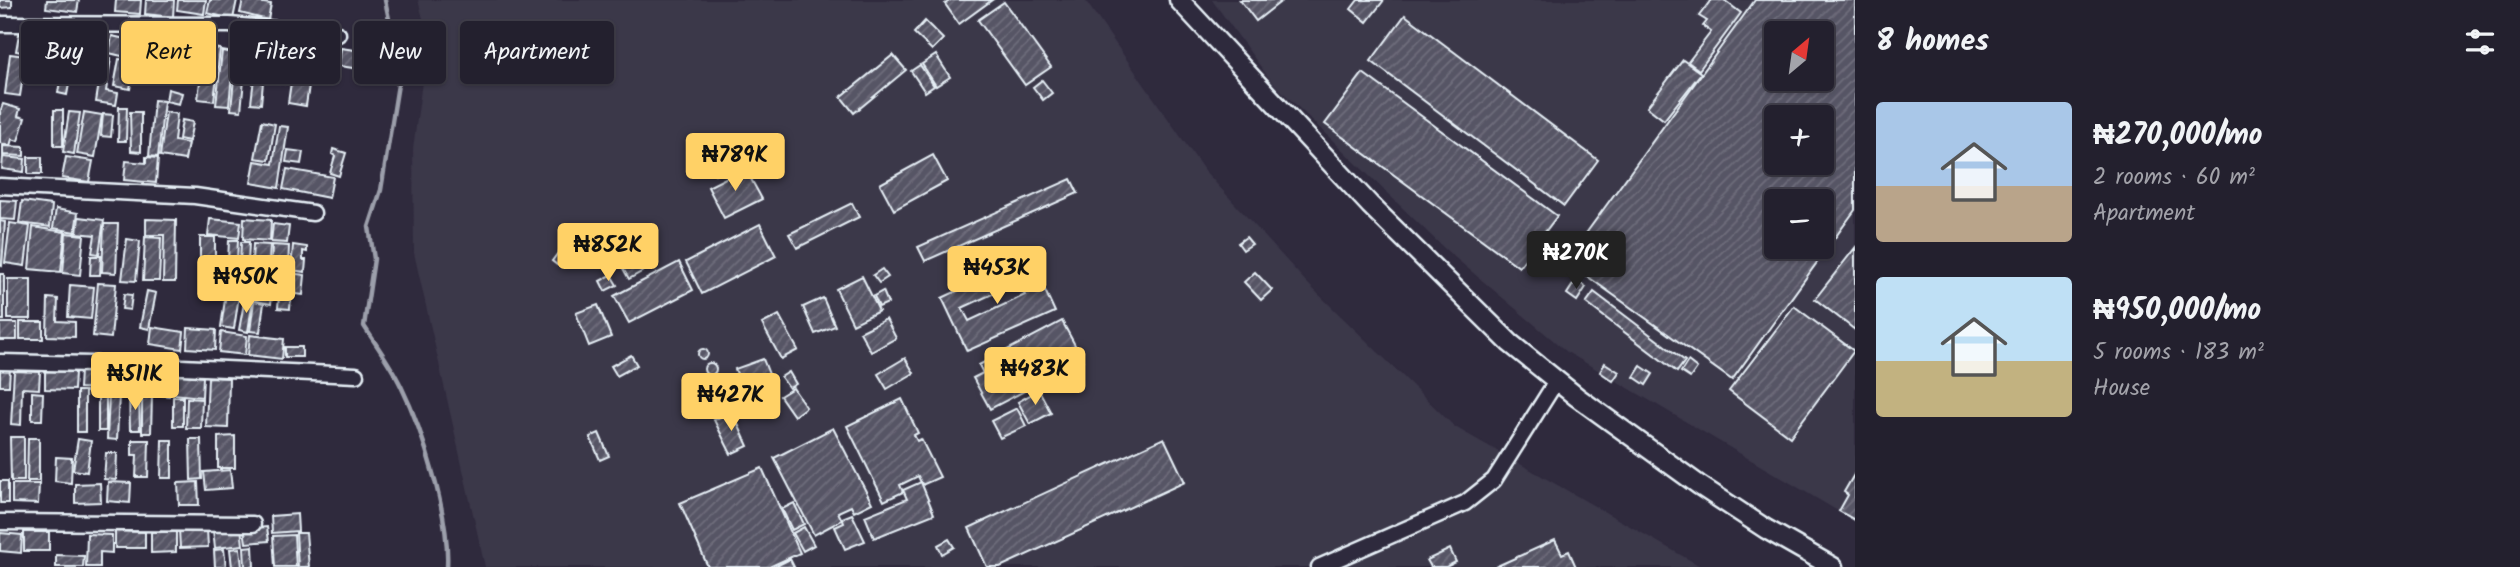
<!DOCTYPE html>
<meta charset="utf-8">
<style>
body{margin:0;font-family:Kalam,sans-serif;background:#2f2d3a;color:#f1f3f6;height:100vh;display:flex;flex-direction:column;font-size:26px;white-space:nowrap}
*{box-sizing:border-box;margin:0}
p{font-size:23px;color:#a3a3aa}
.icon{flex:none;width:38px;height:38px;fill:none;stroke:currentColor;stroke-width:2;stroke-linecap:round;stroke-linejoin:round}
.map{position:relative;flex:1;overflow:hidden}
.sheet{display:flex;flex-direction:column;background:#23202e;width:665px}
.sheet>*{flex:none}
.guide{position:absolute;left:21px;top:21px;width:665px;height:63px;display:flex;gap:14px}
.needle{width:46px;rotate:29deg}
.controls{position:absolute;left:1764px;top:21px;display:grid;gap:14px}
.controls a{display:grid;place-items:center;width:70px;height:70px;border-radius:7px;background:#23202e;box-shadow:0 2px 5px #0004,0 0 0 2px #403e4a;font-size:35px}
.price{position:absolute;translate:-50% -60px;padding:0 16px;border-radius:7px;background:#ffd166;color:#111;font-size:23px;line-height:46px;filter:drop-shadow(0 2px 4px #0008)}
.price::after{content:'';position:absolute;left:50%;top:42px;width:21px;height:16px;margin-left:-10px;background:inherit;clip-path:polygon(0 0,100% 0,50% 100%)}
.price.on{background:#222;color:#fff}
ul{padding:0;list-style:none}
li{display:flex;align-items:center;gap:21px;height:175px;padding:0 21px}
li span{display:grid;place-items:center;flex:none;width:196px;height:140px;border-radius:7px;color:#555}
li>.icon{margin-inline-start:auto}
span .icon{width:84px;height:84px;fill:#fffc;stroke-width:1}
li b{font-size:30px}
h2{display:flex;justify-content:space-between;align-items:center;height:84px;padding:0 21px;font-size:30px}
.tag{padding:0 24px;border-radius:7px;background:#23202e;box-shadow:0 2px 5px #0004,0 0 0 2px #403e4a;font-size:24px;line-height:63px}
.tag.on{background:#ffd166;color:#111}
main{display:flex;flex:1;min-height:0}
.map>svg:first-child{display:block}
.built{fill:#3b3749;fill-rule:evenodd}
.lines{fill:none;stroke-linecap:round;stroke-linejoin:round}
.stream{stroke:#9c9fab;stroke-width:4.5}
.building{fill:url(#building-hatch);stroke:#e8f1f8;stroke-width:2;fill-rule:evenodd}
.minor-casing{stroke:#e8f1f8;stroke-width:19}
.tertiary-casing{stroke:#e8f1f8;stroke-width:23}
.minor{stroke:#2f2a3d;stroke-width:14}
.tertiary{stroke:#2f2a3d;stroke-width:18}
</style>
<main>
<div class="map">
<svg width="1855" height="567" viewBox="0 0 1855 567">
<defs>
<pattern id="building-hatch" width="6" height="6" patternUnits="userSpaceOnUse" patternTransform="scale(1.75)"><rect width="6" height="6" fill="#575565"/><path d="M-1 1l2-2M0 6l6-6M5 7l2-2" fill="none" stroke="#6f6e7c"/></pattern>
</defs>
<rect width="100%" height="100%" fill="#2f2a3d"/>
<filter id="ink" filterUnits="userSpaceOnUse"><feTurbulence type="fractalNoise" baseFrequency=".0143" numOctaves="2"/><feDisplacementMap in="SourceGraphic" scale="14" xChannelSelector="R" yChannelSelector="G"/><feConvolveMatrix kernelMatrix="1 2 1 2 8 2 1 2 1" color-interpolation-filters="sRGB"/></filter>
<g filter="url(#ink)">
<!-- built -->
<g class="built">
<path d="M418 0H1085L1204 170 1308 284 1455 427 1702 567H485L414 253 413 149 428 37Z"/>
<path d="M1212 0H1855V521L1567 352 1446 250 1271 81ZM1776 33H1822V79H1776ZM1776 117H1822V163H1776ZM1776 201H1822V247H1776Z"/>
</g>
<g class="lines">
<!-- stream -->
<path class="stream" d="M385 0 400 72 381 190 369 227 374 259 364 326C377 346 391 365 401 386 423 431 450 517 447 567"/>
</g>
<!-- building -->
<g class="building">
<path d="M0 0H12V7L0 8Z"/>
<path d="M47 0H79L77 12 46 8Z"/>
<path d="M116 0H141L140 14 115 12Z"/>
<path d="M146 0H174L173 17 145 14Z"/>
<path d="M178 0H206L204 14 177 10Z"/>
<path d="M210 0H237L233 19 207 13Z"/>
<path d="M243 0 271 4 268 20 240 13Z"/>
<path d="M951 0H992L959 24 945 4Z"/>
<path d="M1240 0H1283L1256 21Z"/>
<path d="M1358 0H1384L1367 22 1351 9Z"/>
<path d="M1711 0H1724L1741 13 1699 70 1688 62 1711 32 1703 26 1707 21 1699 16Z"/>
<path d="M1755 0H1855V210L1732 380 1566 261ZM1776 33H1822V79H1776ZM1776 117H1822V163H1776ZM1776 201H1822V247H1776Z"/>
<path d="M1004 2 1051 67 1025 85 978 20Z"/>
<path d="M1405 15 1598 160 1564 206 1371 61Z"/>
<path d="M925 21 943 39 932 50 914 33Z"/>
<path d="M133 30 141 32 138 47 129 45Z"/>
<path d="M19 34 40 38 37 55 16 51Z"/>
<path d="M81 34 103 37 101 53 80 51Z"/>
<path d="M112 36 130 40 126 57 109 53Z"/>
<path d="M50 39 76 42 73 59 48 54Z"/>
<path d="M179 40 201 45 197 62 176 58Z"/>
<path d="M270 43 293 47 290 62 268 58Z"/>
<path d="M252 46 268 48 265 69 235 66 236 50 251 51Z"/>
<path d="M204 47 220 49 214 101 198 99Z"/>
<path d="M341 48 362 51 360 69 339 66Z"/>
<path d="M222 51 234 53 229 106 216 105Z"/>
<path d="M10 54 26 56 20 96 5 94Z"/>
<path d="M893 55 906 70 854 113 841 97Z"/>
<path d="M936 55 950 77 936 86 922 64Z"/>
<path d="M103 57 111 58 106 91 118 93 116 105 96 102Z"/>
<path d="M160 57 170 58 167 76 158 75Z"/>
<path d="M303 57 331 60 330 70 302 67Z"/>
<path d="M119 59 135 61 130 89 114 86Z"/>
<path d="M1683 60 1701 73 1664 120 1647 107Z"/>
<path d="M63 61 73 62 67 95 58 93Z"/>
<path d="M269 61 288 65 284 84 265 80Z"/>
<path d="M920 65 934 86 925 92 911 71Z"/>
<path d="M235 67 245 69 241 111 231 110Z"/>
<path d="M255 70 264 71 261 104 251 103Z"/>
<path d="M1363 73 1557 216 1519 267 1325 124Z"/>
<path d="M1042 80 1052 93 1043 100 1033 87Z"/>
<path d="M291 82 309 85 306 106 288 103Z"/>
<path d="M168 89 182 93 179 104 166 101Z"/>
<path d="M154 100 164 101 158 157 149 156Z"/>
<path d="M3 104 20 109 18 116 25 118 18 141 12 139 10 146 0 143V112Z"/>
<path d="M119 107H127L126 141H118Z"/>
<rect x="54" y="110" width="9" height="36"/>
<path d="M69 112 80 113 74 154 63 152Z"/>
<path d="M84 112 102 115 95 157 77 154Z"/>
<path d="M130 112H141V152L131 151Z"/>
<path d="M166 112 177 114 174 141 188 143 185 160 160 156Z"/>
<path d="M103 114 113 115 111 137 101 136Z"/>
<path d="M182 120 193 122 189 141 179 139Z"/>
<path d="M262 121 275 124 269 160 255 158Z"/>
<path d="M279 126 288 127 279 188 251 183 255 161 273 164Z"/>
<path d="M3 146 24 147V156L3 155Z"/>
<path d="M732 148 739 163 734 166 726 151Z"/>
<path d="M333 149 346 153 339 176 330 173 335 156 332 154Z"/>
<path d="M288 150 303 152 301 164 286 162Z"/>
<path d="M933 155 947 181 894 210 880 184Z"/>
<path d="M3 157 25 159 24 172 2 169Z"/>
<rect x="28" y="157" width="14" height="17"/>
<path d="M66 157 93 161 89 182 62 178Z"/>
<path d="M146 157 158 158 156 183 124 180 126 161 146 163Z"/>
<path d="M714 157 721 171 715 174 708 160Z"/>
<path d="M745 168 762 199 724 218 708 187Z"/>
<path d="M287 169 333 177 329 198 283 189Z"/>
<path d="M1071 179 1078 193 925 261 918 247Z"/>
<path d="M0 200 17 201 15 220 0 219Z"/>
<path d="M22 201 52 205 50 227 19 223Z"/>
<path d="M852 203 859 217 797 248 789 234Z"/>
<path d="M56 209 78 213 75 232 53 228Z"/>
<path d="M79 217 104 220 99 254 92 253 95 235 77 233Z"/>
<path d="M244 218 271 220 270 241 243 239Z"/>
<path d="M146 219 176 220 175 282H163L164 235H146Z"/>
<path d="M210 219 241 222 239 238 208 235Z"/>
<path d="M0 221 5 222 2 266 0 265Z"/>
<path d="M10 223 30 226 25 266 5 263Z"/>
<path d="M104 224H118L116 273 102 272Z"/>
<path d="M273 224 289 226 287 243 271 242Z"/>
<path d="M760 224 776 256 702 294 686 262Z"/>
<path d="M33 227 65 232 61 272 29 269Z"/>
<path d="M66 233 84 235 80 275 63 273Z"/>
<path d="M145 237 161 238 159 281H143Z"/>
<path d="M200 237H215V278L200 277Z"/>
<path d="M1246 237 1252 244 1243 250 1238 243Z"/>
<path d="M569 238 574 242 557 265 552 261Z"/>
<path d="M127 239 140 241 136 281 122 280Z"/>
<path d="M229 240H238L236 283 227 282Z"/>
<path d="M241 242H249L247 286H239Z"/>
<path d="M253 244 270 245 269 261H252Z"/>
<path d="M272 245 289 246 288 268 271 266Z"/>
<path d="M293 245 307 247V252L303 251V260H306L305 272 291 270Z"/>
<path d="M1855 248V330L1815 299Z"/>
<path d="M633 252 643 271 629 279 618 260Z"/>
<path d="M1040 254 1044 261 1034 267 1030 260Z"/>
<path d="M91 256H101L100 275H90Z"/>
<path d="M1021 261 1035 290 1043 286 1055 312 967 351 942 298ZM1018 282 1025 295 969 321 962 308Z"/>
<path d="M679 262 693 290 629 323 614 296Z"/>
<path d="M882 269 888 277 879 283 873 275Z"/>
<path d="M1255 272 1272 290 1261 300 1244 282Z"/>
<path d="M289 273 305 275 303 295 287 293Z"/>
<rect x="0" y="274" width="4" height="46"/>
<path d="M611 275 617 285 605 291 600 281Z"/>
<path d="M862 276 879 311 853 324 836 289Z"/>
<rect x="8" y="279" width="23" height="40"/>
<path d="M1576 280 1586 287 1577 301 1567 294Z"/>
<path d="M98 283 116 284 111 338 93 336Z"/>
<path d="M70 285 94 287 91 319 68 317Z"/>
<path d="M227 286 240 289 234 329 221 327Z"/>
<path d="M147 291 156 293 149 329 140 327Z"/>
<path d="M883 291 888 303 879 307 874 296Z"/>
<path d="M256 292 272 295 271 304 255 301Z"/>
<path d="M1594 292 1685 361 1677 372 1586 303Z"/>
<path d="M124 294 132 295 130 310 122 309Z"/>
<path d="M279 295 291 296 290 309 278 308Z"/>
<path d="M245 297 253 299 248 332 239 330Z"/>
<path d="M48 298 58 299 57 321 75 322V337L47 336Z"/>
<path d="M823 298 835 326 815 334 803 307Z"/>
<path d="M254 301 264 303 260 332 250 331Z"/>
<path d="M598 305 611 337 589 346 576 313Z"/>
<path d="M1794 306 1854 351 1790 437 1729 391Z"/>
<path d="M779 315 798 350 781 359 762 324Z"/>
<path d="M886 319 896 338 871 352 860 332Z"/>
<path d="M1062 321 1083 360 990 409 973 378 983 373 979 365Z"/>
<rect x="20" y="322" width="23" height="17"/>
<rect x="0" y="323" width="17" height="17"/>
<path d="M152 327 184 332 182 349 150 344Z"/>
<path d="M188 328 216 330 215 350 187 348Z"/>
<path d="M221 332 247 336 245 355 219 352Z"/>
<path d="M250 335 284 339 282 359 248 355Z"/>
<rect x="285" y="347" width="17" height="10"/>
<circle cx="703" cy="354" r="5"/>
<path d="M631 355 637 365 617 376 611 366Z"/>
<path d="M905 358 914 373 887 389 878 374Z"/>
<path d="M763 359 772 382 745 393 735 369Z"/>
<path d="M1688 361 1697 368 1690 378 1681 372Z"/>
<path d="M1605 363 1619 372 1613 381 1600 372Z"/>
<circle cx="710" cy="369" r="6"/>
<path d="M1641 366 1653 374 1646 385 1634 377Z"/>
<path d="M0 368H10L9 386H0Z"/>
<path d="M14 371 40 372 39 389 22 388 21 425 11 424Z"/>
<path d="M45 371 75 372 74 390 45 389Z"/>
<path d="M80 371 108 372V389L79 388Z"/>
<rect x="111" y="372" width="29" height="17"/>
<path d="M145 372 171 375 169 396 143 393Z"/>
<path d="M789 372 796 384 789 388 781 377Z"/>
<path d="M175 374 203 377 202 397 173 394Z"/>
<path d="M208 377 229 378 228 428 206 427Z"/>
<path d="M721 386 728 401 713 409 705 393Z"/>
<path d="M793 388 806 407 794 416 780 396Z"/>
<path d="M1039 390 1051 413 1030 424 1018 402Z"/>
<rect x="77" y="391" width="8" height="41"/>
<path d="M32 392 43 393 42 420H32Z"/>
<rect x="98" y="392" width="8" height="39"/>
<path d="M109 394H119L117 440 107 439Z"/>
<path d="M139 394 140 430H130L129 395Z"/>
<path d="M142 396H152L151 433H142Z"/>
<rect x="173" y="397" width="10" height="29"/>
<path d="M187 398 202 399 201 428H186Z"/>
<path d="M902 399 918 433 914 435 917 441 921 439 940 477 922 485 918 476 900 485 903 492 884 501 847 426Z"/>
<path d="M1017 408 1026 426 1000 438 991 421Z"/>
<path d="M732 411 748 446 731 454 714 420Z"/>
<path d="M833 428 872 503 854 512 851 506 838 512 842 520 814 535 774 458Z"/>
<path d="M599 433 609 456 600 460 590 437Z"/>
<path d="M235 436V468H218V437Z"/>
<path d="M10 437H24V481H11Z"/>
<path d="M28 438H39V481H27Z"/>
<path d="M1164 438 1185 482 1000 567H987L969 528Z"/>
<path d="M78 439 91 441 87 472 73 470Z"/>
<path d="M190 439H201L202 479 191 480Z"/>
<path d="M132 440H149L148 477H136L137 455H132Z"/>
<path d="M162 440H172V478H161Z"/>
<path d="M106 453H117L116 480 104 479Z"/>
<path d="M56 457 72 458 71 483 55 481Z"/>
<path d="M762 468 800 553 769 567H708L680 503Z"/>
<path d="M230 470 232 488 206 490 204 472Z"/>
<path d="M1855 473V520L1839 511 1848 495 1844 492Z"/>
<rect x="0" y="481" width="8" height="22"/>
<path d="M108 482 131 483 130 503 107 501Z"/>
<path d="M198 482 199 505H179L178 483Z"/>
<path d="M921 482 934 514 874 538 865 516 907 499 903 490Z"/>
<path d="M100 483 101 502 75 503V484Z"/>
<path d="M12 484H39L38 504 12 503Z"/>
<path d="M794 503 804 524 792 530 782 509Z"/>
<path d="M297 514 298 531 272 533 271 516Z"/>
<path d="M852 514 865 541 845 549 835 527 844 523 842 518Z"/>
<path d="M241 527 243 545 215 548 213 530Z"/>
<path d="M267 527 269 541 246 543 244 529Z"/>
<path d="M804 527 814 545 803 551 793 533Z"/>
<path d="M207 529 208 547 180 548 179 530Z"/>
<path d="M115 531 145 532V548H115Z"/>
<rect x="24" y="532" width="25" height="19"/>
<path d="M151 532H176V552L151 553Z"/>
<path d="M0 533 22 535 21 553 0 551Z"/>
<path d="M296 533H306L309 567H298Z"/>
<path d="M87 534 112 535V553L100 552V567H86Z"/>
<path d="M294 535 296 567H275L273 536Z"/>
<path d="M949 539 954 547 942 554 938 545Z"/>
<path d="M1555 540 1562 554 1569 551 1576 567H1495Z"/>
<path d="M253 546 254 567H245L244 547Z"/>
<path d="M240 548 242 567H232L230 549Z"/>
<path d="M224 549 226 567H215L214 550Z"/>
<path d="M1450 549 1456 562 1446 567H1431L1427 560Z"/>
<path d="M56 555 84 556 83 567H56Z"/>
<path d="M790 559 794 567H774Z"/>
</g>
<g class="lines">
<!-- minor casing -->
<g class="minor-casing">
<g id="minor">
<path d="M0 24 229 25 338 34"/>
<path d="M0 186 195 196 313 213"/>
<path d="M0 362 138 365 356 375"/>
<path d="M0 522 253 524"/>
<path d="M1319 567 1465 503 1494 480 1557 380"/>
</g>
</g>
<!-- tertiary casing -->
<g class="tertiary-casing">
<path id="tertiary" d="M1179 0 1370 205 1510 343 1577 397 1699 485 1766 529 1833 567"/>
</g>
<!-- minor -->
<use href="#minor" class="minor"/>
<!-- tertiary -->
<use href="#tertiary" class="tertiary"/>
</g>
</g>
</svg>
<div class="controls">
<a><svg class="needle" viewBox="-14 -14 28 28"><path d="M0-13l5 13h-10z" fill="#e53935"/><path d="M0 13l5-13h-10z" fill="#a3a3aa"/></svg></a>
<a>+</a>
<a>−</a>
</div>
<b class="price" style="left:735px;top:193px">₦789K</b>
<b class="price" style="left:608px;top:283px">₦852K</b>
<b class="price on" style="left:1576px;top:291px">₦270K</b>
<b class="price" style="left:997px;top:306px">₦453K</b>
<b class="price" style="left:246px;top:315px">₦950K</b>
<b class="price" style="left:1035px;top:407px">₦483K</b>
<b class="price" style="left:135px;top:412px">₦511K</b>
<b class="price" style="left:731px;top:433px">₦427K</b>
<div class="guide">
<a class="tag">Buy</a>
<a class="tag on">Rent</a>
<a class="tag">Filters</a>
<a class="tag">New</a>
<a class="tag">Apartment</a>
</div>
</div>
<section class="sheet">
<h2>8 homes<svg class="icon" aria-label="filters" viewBox="0 0 24 24"><path d="M4 7h16M4 17h16"/><circle cx="9" cy="7" r="2"/><circle cx="15" cy="17" r="2"/></svg></h2>
<ul>
<li><span style="background:linear-gradient(#a9c7e8 60%,#b9a48a 0)"><svg class="icon" aria-label="home" viewBox="0 0 24 24"><path d="M3 11l9-7 9 7M6 9v11h12V9"/></svg></span><div><b>₦270,000/mo</b><p>2 rooms · 60 m²</p><p>Apartment</p></div></li>
<li><span style="background:linear-gradient(#bfe0f5 60%,#c2b280 0)"><svg class="icon" aria-label="home" viewBox="0 0 24 24"><path d="M3 11l9-7 9 7M6 9v11h12V9"/></svg></span><div><b>₦950,000/mo</b><p>5 rooms · 183 m²</p><p>House</p></div></li>
</ul>
</section>
</main>
